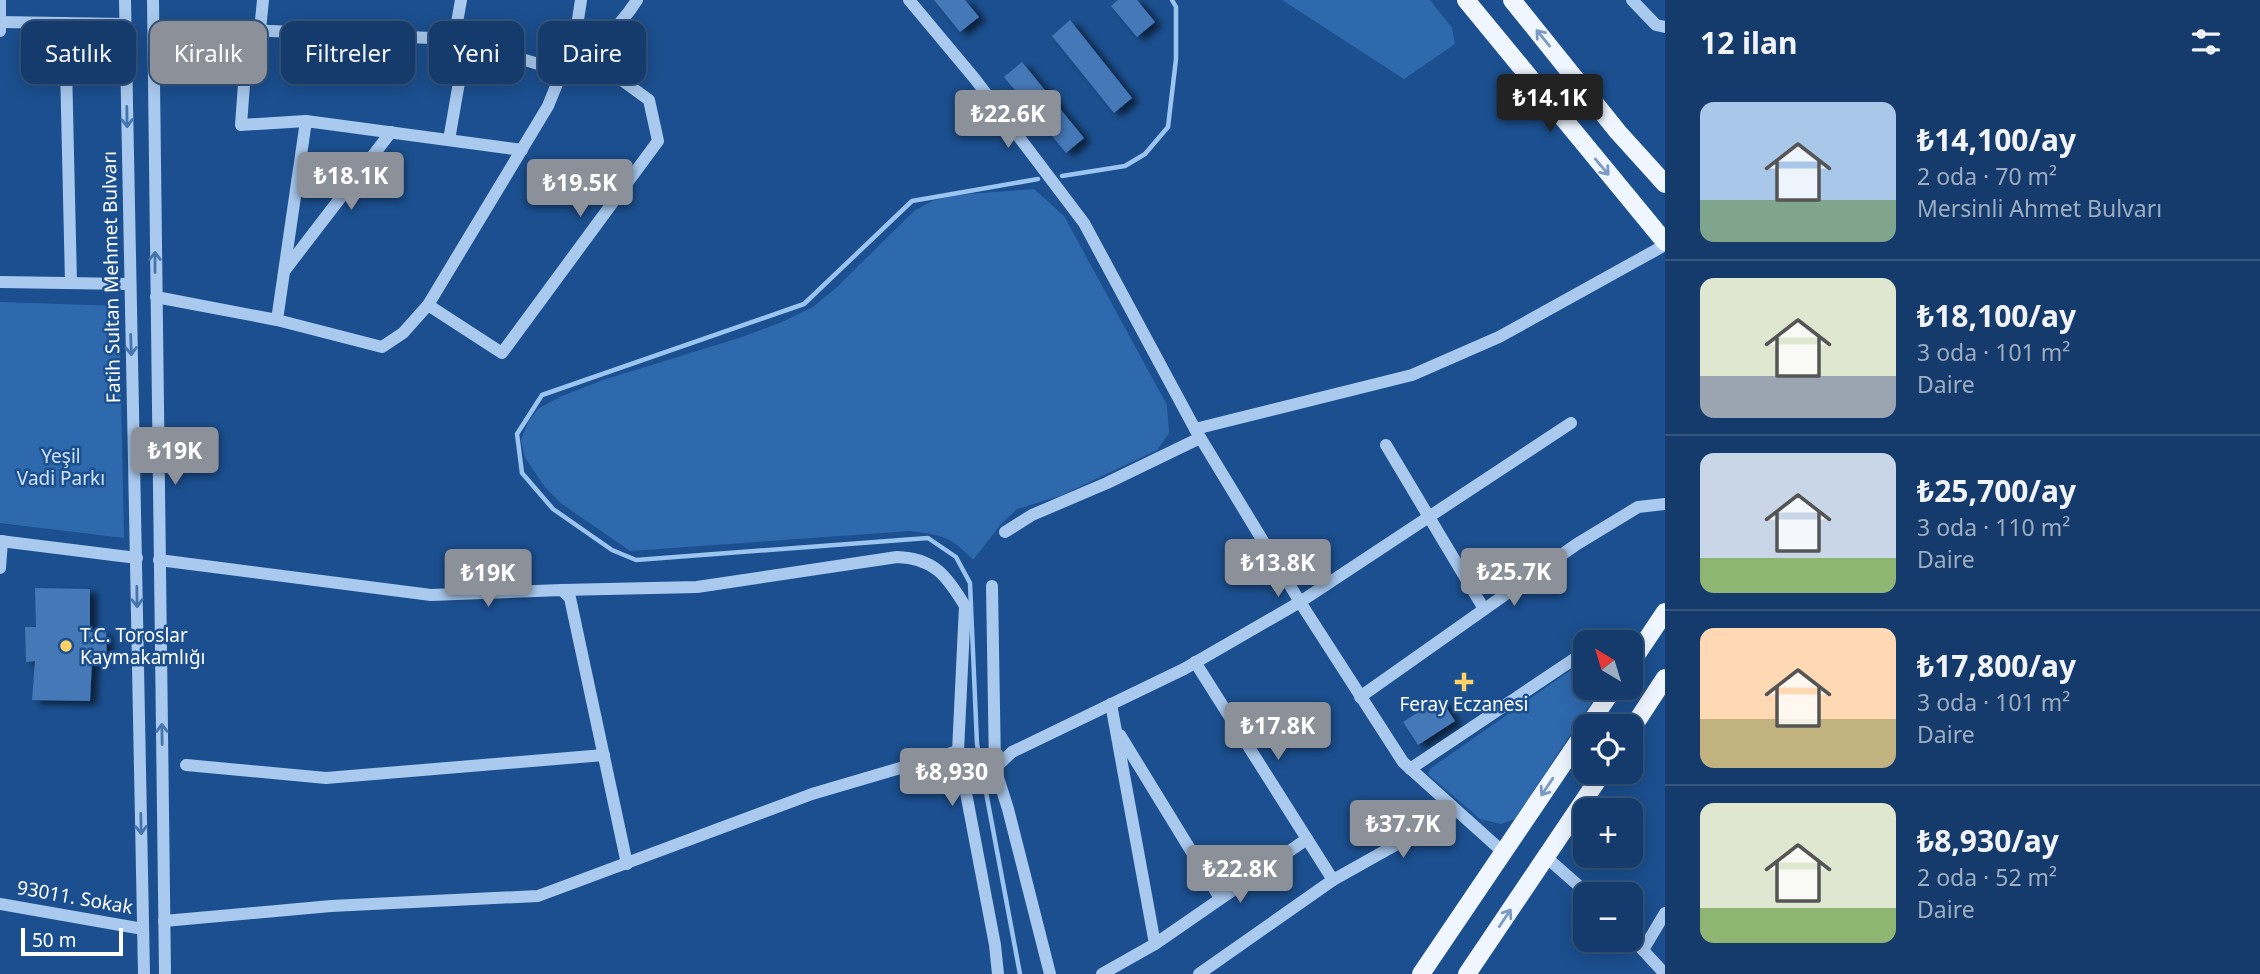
<!DOCTYPE html>
<html lang="tr">
<meta charset="utf-8">
<style>
body{margin:0;font-family:"Noto Sans",sans-serif;background:#214673;color:#f1f3f6;height:100vh;display:flex;flex-direction:column;font-size:26px;white-space:nowrap}
*{box-sizing:border-box;margin:0}
p{font-size:23px;color:#9dadc1}
.icon{flex:none;width:38px;height:38px;fill:none;stroke:currentColor;stroke-width:2;stroke-linecap:round;stroke-linejoin:round}
.map{position:relative;flex:1;overflow:hidden}
.sheet{display:flex;flex-direction:column;background:#143b6b;width:595px}
.sheet>*{flex:none}
.banner{position:absolute;left:21px;top:21px;width:665px;height:63px;display:flex;gap:14px}
.needle{width:46px;rotate:322deg}
.controls{position:absolute;left:1573px;top:630px;display:grid;gap:14px}
.controls a{display:grid;place-items:center;width:70px;height:70px;border-radius:14px;background:#143b6b;box-shadow:0 4px 18px #0003,0 0 0 2px #33557e;font-size:35px}
.scale{position:absolute;left:21px;bottom:18px;width:102px;box-sizing:border-box;padding-left:7px;border:4px solid #fff;border-top:0;font-size:19px;line-height:24px;white-space:nowrap;color:#fff;-webkit-text-stroke:5px #1b4f8f;paint-order:stroke}
.price{position:absolute;translate:-50% -60px;padding:0 16px;border-radius:7px;background:#8c9099;color:#fff;font-size:23px;line-height:46px;filter:drop-shadow(0 2px 4px #0008)}
.price::after{content:'';position:absolute;left:50%;top:42px;width:21px;height:16px;margin-left:-10px;background:inherit;clip-path:polygon(0 0,100% 0,50% 100%)}
.price.on{background:#222;color:#fff}
ul{padding:0;list-style:none}
li{display:flex;align-items:center;gap:21px;height:175px;padding:0 35px}
li+li{border-top:2px solid #33557e}
li span{display:grid;place-items:center;flex:none;width:196px;height:140px;border-radius:14px;color:#555}
li>.icon{margin-inline-start:auto}
span .icon{width:84px;height:84px;fill:#fffc;stroke-width:1}
li b{font-size:30px}
h2{display:flex;justify-content:space-between;align-items:center;height:84px;padding:0 35px;font-size:30px}
.pill{padding:0 24px;border-radius:14px;background:#143b6b;box-shadow:0 4px 18px #0003,0 0 0 2px #33557e;font-size:24px;line-height:63px}
.pill.on{background:#8c9099;color:#fff}
main{display:flex;flex:1;min-height:0}
.map>svg:first-child{display:block}
.green{fill:#2e69ad}
.lines{fill:none;stroke-linecap:round;stroke-linejoin:round}
.stream{stroke:#9cc4f0;stroke-width:4.5}
.building{fill:#4478b7;filter:url(#shadow)}
.minor{stroke:#a9c9ee;stroke-width:12}
.major{stroke:#f0f6ff;stroke-width:18}
.oneway{stroke:#7b9ac1}
.oneway2{stroke:#4674ac}
.poi-dot{fill:#ffd166;stroke:#1b4f8f;stroke-width:2.5}
.labels{text-anchor:middle;stroke-width:5;stroke-linejoin:round;paint-order:stroke}
.street-label{font-size:19px;fill:#fff;stroke:#1b4f8f}
.park-label{font-size:19px;fill:#cfe3fa;stroke:#1b4f8f}
.poi-label{font-size:19px;fill:#fff;stroke:#1b4f8f;text-anchor:start}
</style>
<main>
<div class="map">
<svg width="1665" height="974" viewBox="0 0 1665 974">
<defs>
<filter id="shadow"><feDropShadow dx="7" dy="4" stdDeviation="3.5" flood-color="#0009"/></filter>
</defs>
<rect width="100%" height="100%" fill="#1b4f8f"/>
<!-- green -->
<g class="green">
<path d="M1282 0H1430L1452 28 1455 44 1404 79Z"/>
<path d="M1034 189 1064 216 1167 405 1169 433 1157 450 1060 496 1017 509 1001 524 973 560C951 536 941 535 910 531L630 551 562 504 545 487 525 458 521 440 528 422 539 408 562 396 603 380 739 338 782 322 813 307 836 288 914 211 932 201 955 195Z"/>
<path d="M0 302 119 306 124 538 0 523Z"/>
<path d="M1585 660 1586 688H1601L1515 819 1501 824 1480 819 1428 774 1431 768Z"/>
</g>
<g class="lines">
<!-- stream -->
<g class="stream">
<path d="M1062 176 1125 166 1145 154 1168 127 1176 59V7L1172 0"/>
<path d="M1020 974 977 744 970 583 956 557 928 538 636 560 612 550 553 509 522 473 517 434 542 395 804 304 912 201 1038 179"/>
</g>
</g>
<!-- building -->
<g class="building">
<path d="M934 0H965L979 17 960 32Z"/>
<path d="M1118 0H1137L1155 22 1137 37 1111 6Z"/>
<path d="M1070 20 1132 98 1114 113 1052 36Z"/>
<path d="M1022 62 1084 138 1066 153 1004 77Z"/>
<path d="M35 588 90 589V632H106L107 661H92L90 701 32 700 35 661 26 662 25 627H36Z"/>
<path d="M1440 698 1455 721 1418 745 1403 722Z"/>
</g>
<g class="lines">
<!-- minor -->
<g class="minor">
<path d="M125 0 144 974"/>
<path d="M153 0 165 974"/>
<path d="M909 0 975 79 1084 223 1195 429 1300 602 1403 762 1503 852"/>
<path d="M1632 0 1656 25 1665 27"/>
<path d="M0 22 125 24"/>
<path d="M65 23 71 283"/>
<path d="M154 26 454 39 562 71C592 52 618 30 637 0"/>
<path d="M248 30 241 125 306 121"/>
<path d="M260 30 263 0"/>
<path d="M0 31V0"/>
<path d="M454 39 461 0"/>
<path d="M449 140 466 42"/>
<path d="M285 270 391 132"/>
<path d="M0 282 129 284"/>
<path d="M156 297 277 320 382 347 403 333 428 305 548 106 575 39 581 0"/>
<path d="M428 305 502 353 658 141 649 100 612 73 569 64"/>
<path d="M277 320 306 121 522 150"/>
<path d="M1195 429 1412 375 1499 337 1665 245"/>
<path d="M1386 445 1484 609"/>
<path d="M1005 532 1032 515 1107 483 1200 438"/>
<path d="M0 541 137 558"/>
<path d="M159 560 431 595 562 590 570 598 627 864"/>
<path d="M0 568 2 541"/>
<path d="M992 586 995 768 1008 809 1050 974"/>
<path d="M562 590 697 587 897 557C934 558 947 576 965 606L958 751"/>
<path d="M1195 662 1333 880"/>
<path d="M1360 697 1577 544 1638 507 1665 504"/>
<path d="M1120 735 1220 898"/>
<path d="M186 765 326 778 604 755"/>
<path d="M995 768 1012 752 1184 669 1300 602 1571 423"/>
<path d="M1410 769 1586 651"/>
<path d="M1546 857 1588 894"/>
<path d="M0 904 143 929"/>
<path d="M164 921 331 906 538 896 812 794 958 751 995 945 998 974"/>
<path d="M1631 937 1665 974"/>
<path d="M1155 944 1307 839"/>
<path d="M1643 950 1665 913"/>
<path d="M1102 974 1155 944 1111 704"/>
<path d="M1199 974 1333 880 1456 811"/>
</g>
<!-- major -->
<g class="major">
<path d="M1466 0 1665 242"/>
<path d="M1512 0 1618 132 1665 184"/>
<path d="M1631 663 1665 612"/>
<path d="M1588 726 1614 688"/>
<path d="M1631 730 1665 678"/>
<path d="M1421 974 1586 730"/>
<path d="M1467 974 1603 772"/>
</g>
</g>
<!-- one-way arrows -->
<defs><path id="oneway-shaft" d="M-6 0H5M1.5-3L5.5 0L1.5 3" fill="none" stroke-width="1.6" stroke-linecap="round" stroke-linejoin="round" transform="scale(1.75)"/></defs>
<g class="oneway">
<use href="#oneway-shaft" transform="translate(1543 38) rotate(-129)"/>
<use href="#oneway-shaft" transform="translate(1602 167) rotate(50)"/>
<use href="#oneway-shaft" transform="translate(1547 787) rotate(124)"/>
<use href="#oneway-shaft" transform="translate(1505 918) rotate(-56)"/>
</g>
<g class="oneway2">
<use href="#oneway-shaft" transform="translate(127 117) rotate(89)"/>
<use href="#oneway-shaft" transform="translate(155 262) rotate(-90)"/>
<use href="#oneway-shaft" transform="translate(131 345) rotate(88)"/>
<use href="#oneway-shaft" transform="translate(137 597) rotate(89)"/>
<use href="#oneway-shaft" transform="translate(162 734) rotate(-91)"/>
<use href="#oneway-shaft" transform="translate(141 824) rotate(89)"/>
</g>
<!-- markers -->
<g class="poi-dot">
<circle cx="66" cy="646" r="7"/>
<path d="M1460.5 671.5h7v7h7v7h-7v7h-7v-7h-7v-7h7z"/>
</g>
<g class="labels">
<!-- street labels -->
<g class="street-label">
<text transform="translate(111 277) rotate(-91)" y="7">Fatih Sultan Mehmet Bulvarı</text>
<text transform="translate(75 897) rotate(10)" y="7">93011. Sokak</text>
</g>
<!-- park labels -->
<g class="park-label">
<text x="61" y="463">Yeşil<tspan x="61" dy="22">Vadi Parkı</tspan></text>
</g>
<!-- poi labels -->
<g class="poi-label">
<text x="80" y="642">T.C. Toroslar<tspan x="80" dy="22">Kaymakamlığı</tspan></text>
<text x="1464" y="711" text-anchor="middle">Feray Eczanesi</text>
</g>
</g>
</svg>
<div class="controls">
<a><svg class="needle" viewBox="-14 -14 28 28"><path d="M0-13l5 13h-10z" fill="#e53935"/><path d="M0 13l5-13h-10z" fill="#9dadc1"/></svg></a>
<a><svg class="icon" aria-label="locate" viewBox="0 0 24 24"><circle cx="12" cy="12" r="6"/><path d="M12 2v4M12 18v4M2 12h4M18 12h4"/></svg></a>
<a>+</a>
<a>−</a>
</div>
<div class="scale">50 m</div>
<b class="price on" style="left:1550px;top:134px">₺14.1K</b>
<b class="price" style="left:1008px;top:150px">₺22.6K</b>
<b class="price" style="left:351px;top:212px">₺18.1K</b>
<b class="price" style="left:580px;top:219px">₺19.5K</b>
<b class="price" style="left:175px;top:487px">₺19K</b>
<b class="price" style="left:1278px;top:599px">₺13.8K</b>
<b class="price" style="left:1514px;top:608px">₺25.7K</b>
<b class="price" style="left:488px;top:609px">₺19K</b>
<b class="price" style="left:1278px;top:762px">₺17.8K</b>
<b class="price" style="left:952px;top:808px">₺8,930</b>
<b class="price" style="left:1403px;top:860px">₺37.7K</b>
<b class="price" style="left:1240px;top:905px">₺22.8K</b>
<div class="banner">
<a class="pill">Satılık</a>
<a class="pill on">Kiralık</a>
<a class="pill">Filtreler</a>
<a class="pill">Yeni</a>
<a class="pill">Daire</a>
</div>
</div>
<section class="sheet">
<h2>12 ilan<svg class="icon" aria-label="filters" viewBox="0 0 24 24"><path d="M4 7h16M4 17h16"/><circle cx="9" cy="7" r="2"/><circle cx="15" cy="17" r="2"/></svg></h2>
<ul>
<li><span style="background:linear-gradient(#a9c7e8 70%,#7fa58c 0)"><svg class="icon" aria-label="home" viewBox="0 0 24 24"><path d="M3 11l9-7 9 7M6 9v11h12V9"/></svg></span><div><b>₺14,100/ay</b><p>2 oda · 70 m²</p><p>Mersinli Ahmet Bulvarı</p></div></li>
<li><span style="background:linear-gradient(#dfe7d0 70%,#9aa5b1 0)"><svg class="icon" aria-label="home" viewBox="0 0 24 24"><path d="M3 11l9-7 9 7M6 9v11h12V9"/></svg></span><div><b>₺18,100/ay</b><p>3 oda · 101 m²</p><p>Daire</p></div></li>
<li><span style="background:linear-gradient(#c9d6e8 75%,#8fb573 0)"><svg class="icon" aria-label="home" viewBox="0 0 24 24"><path d="M3 11l9-7 9 7M6 9v11h12V9"/></svg></span><div><b>₺25,700/ay</b><p>3 oda · 110 m²</p><p>Daire</p></div></li>
<li><span style="background:linear-gradient(#ffd9b3 65%,#c2b280 0)"><svg class="icon" aria-label="home" viewBox="0 0 24 24"><path d="M3 11l9-7 9 7M6 9v11h12V9"/></svg></span><div><b>₺17,800/ay</b><p>3 oda · 101 m²</p><p>Daire</p></div></li>
<li><span style="background:linear-gradient(#dfe7d0 75%,#8fb573 0)"><svg class="icon" aria-label="home" viewBox="0 0 24 24"><path d="M3 11l9-7 9 7M6 9v11h12V9"/></svg></span><div><b>₺8,930/ay</b><p>2 oda · 52 m²</p><p>Daire</p></div></li>
</ul>
</section>
</main>
